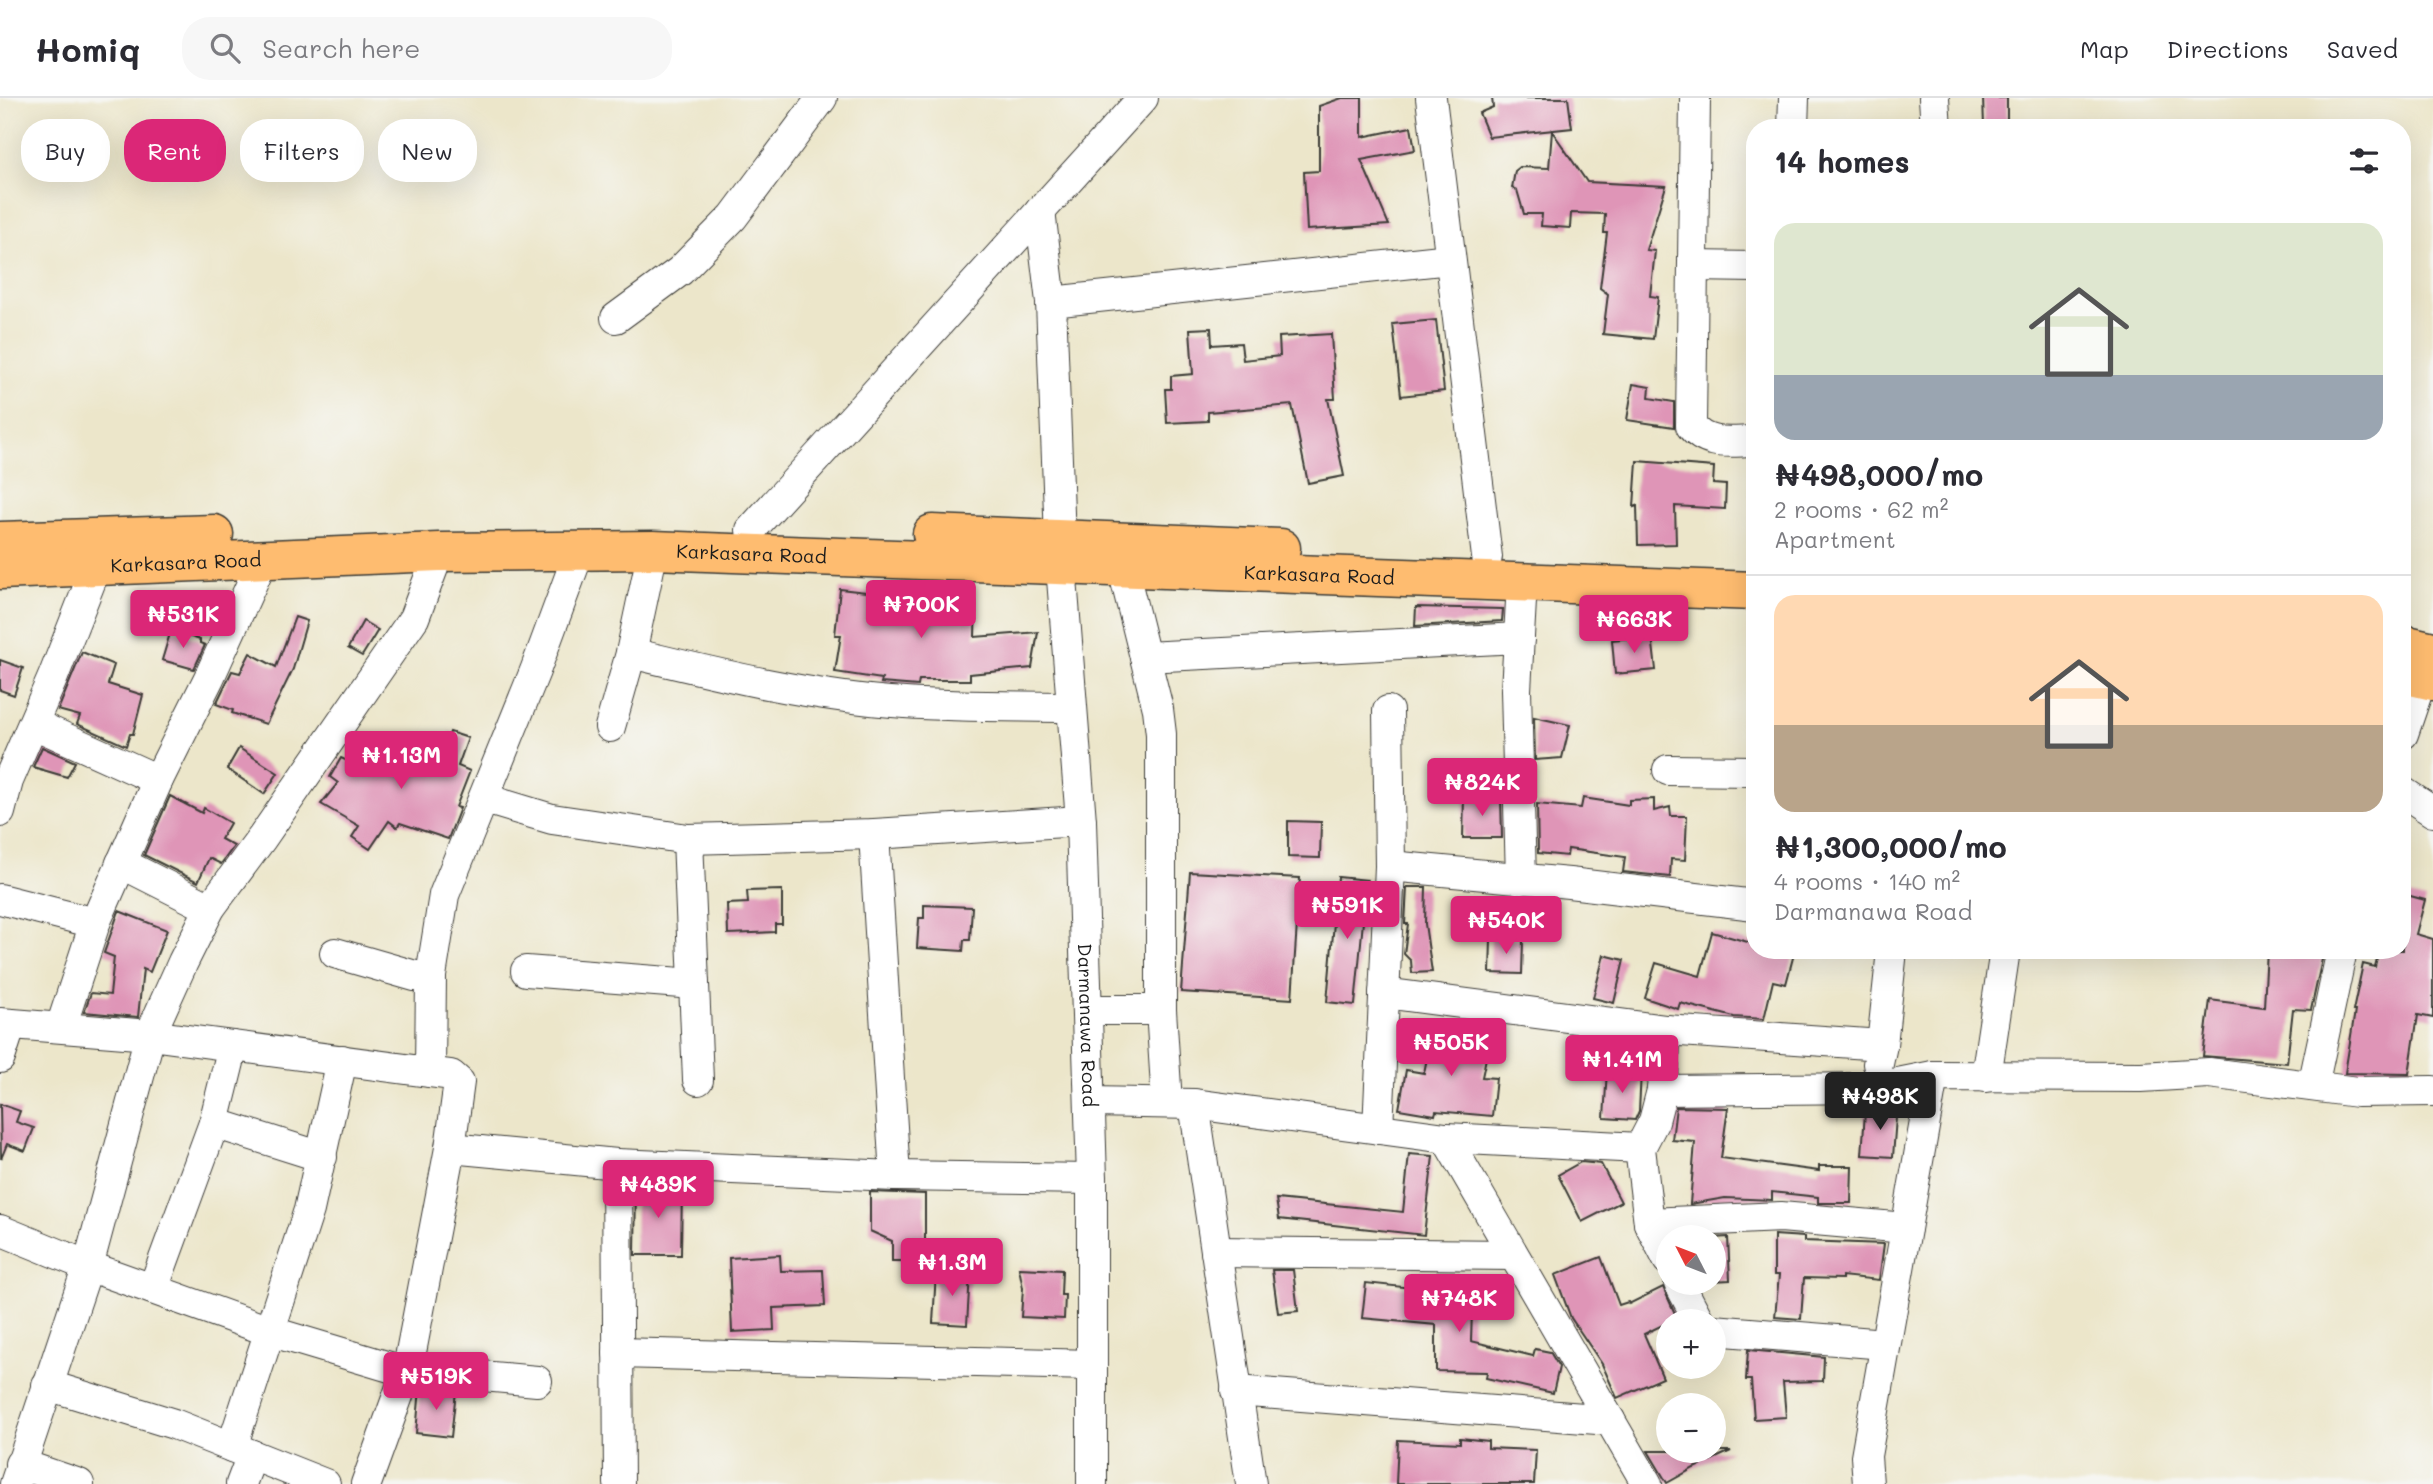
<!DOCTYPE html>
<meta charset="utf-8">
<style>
body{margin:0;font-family:Mali,sans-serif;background:#f7f7f7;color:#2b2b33;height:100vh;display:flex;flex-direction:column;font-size:26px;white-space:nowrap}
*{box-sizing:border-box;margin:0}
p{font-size:23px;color:#7c7c81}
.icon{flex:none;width:38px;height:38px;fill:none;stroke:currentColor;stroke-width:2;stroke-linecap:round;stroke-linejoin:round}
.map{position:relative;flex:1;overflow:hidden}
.sheet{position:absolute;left:1746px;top:21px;width:665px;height:840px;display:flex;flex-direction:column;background:#fff;border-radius:28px;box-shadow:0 7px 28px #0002}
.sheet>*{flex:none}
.banner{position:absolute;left:21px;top:21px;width:665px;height:63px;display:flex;gap:14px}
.needle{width:46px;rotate:312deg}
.tools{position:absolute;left:1656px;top:1127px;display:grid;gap:14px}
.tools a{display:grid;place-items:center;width:70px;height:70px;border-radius:50%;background:#fff;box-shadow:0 7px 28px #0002;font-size:35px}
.price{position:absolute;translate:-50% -60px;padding:0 16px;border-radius:7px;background:#db2777;color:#fff;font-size:23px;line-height:46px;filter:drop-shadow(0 2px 4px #0008)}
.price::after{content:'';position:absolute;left:50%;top:42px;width:21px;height:16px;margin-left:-10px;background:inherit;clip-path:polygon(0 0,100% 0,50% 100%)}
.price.current{background:#222;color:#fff}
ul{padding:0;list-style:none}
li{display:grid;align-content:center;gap:14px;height:371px;padding:0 28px}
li+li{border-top:2px solid #e1e1e2}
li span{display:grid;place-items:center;height:217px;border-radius:21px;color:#555}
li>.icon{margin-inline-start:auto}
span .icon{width:126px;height:126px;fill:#fffc;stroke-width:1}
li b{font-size:30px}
h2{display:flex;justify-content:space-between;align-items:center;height:84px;padding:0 28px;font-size:30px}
.chip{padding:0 24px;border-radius:28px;background:#fff;box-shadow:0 7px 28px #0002;font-size:24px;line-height:63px}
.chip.current{background:#db2777;color:#fff}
header{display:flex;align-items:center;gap:42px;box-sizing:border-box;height:98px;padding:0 35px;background:#fff;border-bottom:2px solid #e1e1e2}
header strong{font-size:33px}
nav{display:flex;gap:38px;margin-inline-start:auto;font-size:24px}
.search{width:490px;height:63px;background:#f7f7f7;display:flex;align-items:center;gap:18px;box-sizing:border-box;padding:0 24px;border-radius:28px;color:#7c7c81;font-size:26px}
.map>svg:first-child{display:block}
.building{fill:#df95b7}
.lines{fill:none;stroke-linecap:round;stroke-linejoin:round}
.minor-casing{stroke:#3b3a36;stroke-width:32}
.major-casing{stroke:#3b3a36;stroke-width:41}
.minor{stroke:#fff;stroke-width:30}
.major{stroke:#febc70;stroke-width:38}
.labels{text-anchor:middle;stroke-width:7;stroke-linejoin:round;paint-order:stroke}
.street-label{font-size:19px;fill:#1c1c1c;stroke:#f6f6f2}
</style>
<header>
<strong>Homiq</strong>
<div class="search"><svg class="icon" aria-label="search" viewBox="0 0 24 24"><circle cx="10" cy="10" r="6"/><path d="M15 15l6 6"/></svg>Search here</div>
<nav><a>Map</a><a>Directions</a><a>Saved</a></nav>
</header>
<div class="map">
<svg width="2433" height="1386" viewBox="0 0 2433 1386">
<rect width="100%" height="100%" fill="#f6f6f2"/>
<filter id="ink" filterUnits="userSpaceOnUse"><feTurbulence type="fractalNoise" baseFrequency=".0143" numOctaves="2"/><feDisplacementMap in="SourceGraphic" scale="14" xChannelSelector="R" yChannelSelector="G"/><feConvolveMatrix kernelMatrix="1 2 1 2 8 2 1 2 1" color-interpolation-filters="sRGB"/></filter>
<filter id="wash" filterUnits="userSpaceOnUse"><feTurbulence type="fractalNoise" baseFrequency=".00686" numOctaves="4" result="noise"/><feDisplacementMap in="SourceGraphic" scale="28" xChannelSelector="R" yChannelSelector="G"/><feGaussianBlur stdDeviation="1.57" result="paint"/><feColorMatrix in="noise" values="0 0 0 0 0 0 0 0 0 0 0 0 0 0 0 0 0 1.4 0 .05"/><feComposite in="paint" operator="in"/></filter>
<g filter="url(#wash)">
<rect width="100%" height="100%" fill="#ece6ca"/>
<g id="blocks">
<!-- building -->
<g class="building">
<path d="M1342 0H1362V39L1411 29 1415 52 1361 62 1389 127 1307 132 1304 74 1319 73V8Z"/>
<path d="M1492 0H1568L1572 30 1489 39 1479 15 1493 9Z"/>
<path d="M1983 0H2007V28H1984Z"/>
<path d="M1552 33 1587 84 1666 88 1646 152 1655 153 1650 198 1658 199 1653 241 1603 236 1608 196 1600 190 1607 135H1604L1605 116 1571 115 1570 130 1541 128 1542 116H1524L1517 92 1512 90 1515 73 1520 69 1549 70Z"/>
<path d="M1436 222 1444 293 1401 298 1393 226Z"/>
<path d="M1211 230 1212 247 1241 245 1243 262 1280 258 1279 239 1331 236 1335 301H1328L1344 378 1308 385 1292 307 1208 314V323L1167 325 1165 291H1171V278L1193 276 1190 231Z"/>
<path d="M1633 286 1650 289 1649 300 1674 304V329L1627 322Z"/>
<path d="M1637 363 1714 369 1713 386 1726 387 1725 411 1675 408 1676 446 1638 447 1637 408 1634 409Z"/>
<path d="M840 491 944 503H976L975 539 1038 534 1032 570 970 576V582H919L918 588 881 585 882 581 835 574 841 537H835Z"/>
<path d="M1416 509 1503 511 1502 523 1415 528Z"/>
<path d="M295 519 307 523 293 571 266 626 232 615 233 612 216 606 232 573 240 575 250 555 276 569Z"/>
<path d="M363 523 378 532 362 558 348 550Z"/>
<path d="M171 532 200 542V545L205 547 194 571 162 562Z"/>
<path d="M1652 538 1656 572 1615 576 1612 542Z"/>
<path d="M82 554 114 567 108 586 143 597 133 636H130L126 648 77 626 80 618 58 612Z"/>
<path d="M0 562 23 570 14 597 0 592Z"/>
<path d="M1534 619 1570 627 1562 660 1535 662Z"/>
<path d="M450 634 468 640 458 668 470 673 456 709 460 710 448 741 400 725 397 729 389 723 370 751 352 739 359 728 321 706 338 685 330 679 341 660 372 674 391 641 419 656 420 653 440 661Z"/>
<path d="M42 649 75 664 67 679 33 669Z"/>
<path d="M239 650 278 675 264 696 227 671Z"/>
<path d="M170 698 202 715 204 710 230 725 221 741 234 748 221 766 209 760 198 784 144 757Z"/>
<path d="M1464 699H1501L1502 740H1463Z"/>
<path d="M1583 700 1629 707V702L1654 701V713L1670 709 1671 718H1687L1685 762 1671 761 1670 779 1623 774 1625 759 1568 751 1567 758 1538 755 1537 706 1581 710Z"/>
<path d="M1288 723 1321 724 1320 760 1288 759Z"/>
<path d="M1190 774 1300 780 1292 901 1181 894Z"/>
<path d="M1338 779 1367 782 1355 907 1327 904Z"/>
<path d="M1407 789H1426L1425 826 1432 874 1412 875 1411 863 1404 856 1408 826H1405Z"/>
<path d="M782 792V826H775V834L728 836 727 806 748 805 747 793Z"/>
<path d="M2403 796 2425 802 2416 836 2433 841V920L2418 917 2409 976 2345 975 2355 913H2353L2363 866 2375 869 2379 852H2403Z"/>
<path d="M924 807 972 809 970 842H964L963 853 917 850 919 820H924Z"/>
<path d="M119 813 167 832 150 874 143 871 138 919 84 914 91 895 110 897 114 859 104 855Z"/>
<path d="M1712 834 1755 846V852H1795L1786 886 1773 883 1764 921 1734 919 1680 905 1678 911 1645 900 1656 865 1700 878Z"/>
<path d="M1491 841 1523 842 1522 876 1490 875Z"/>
<path d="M2267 852H2324L2311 912 2293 911 2287 965 2203 958 2210 902 2264 909Z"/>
<path d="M1604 857 1624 862 1614 905 1593 900Z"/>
<path d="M1433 930 1490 941 1482 979 1496 980 1492 1018 1436 1013 1435 1017 1399 1011 1406 972 1424 975Z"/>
<path d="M1607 972 1641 974 1639 1013 1635 1022 1604 1020Z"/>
<path d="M0 1006 20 1013 16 1024 34 1030 25 1053 7 1046 1 1061Z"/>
<path d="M1897 1006 1893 1059 1862 1057 1865 1014Z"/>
<path d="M1676 1009 1728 1010 1721 1060 1819 1073V1068H1852L1851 1105H1818V1099L1772 1094V1102L1725 1100 1690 1106 1695 1044 1672 1042Z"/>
<path d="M1409 1056 1433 1058 1424 1137 1279 1121 1276 1101 1403 1114Z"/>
<path d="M1581 1064 1601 1066 1621 1104 1582 1124 1558 1077Z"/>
<path d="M636 1086 682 1087 681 1157H635Z"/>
<path d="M870 1094 925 1096V1163H892V1143L870 1133Z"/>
<path d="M1774 1137 1804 1139V1143L1884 1146 1879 1182 1842 1178V1181L1804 1180 1801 1221 1775 1219 1779 1177H1774Z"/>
<path d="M1728 1139 1730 1182 1713 1183V1140Z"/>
<path d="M780 1157 781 1173 823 1172 825 1208 773 1210 774 1232 732 1234 729 1160Z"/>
<path d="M1601 1159 1619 1207 1628 1204 1629 1206 1663 1189 1677 1220 1644 1236 1663 1280 1617 1300 1602 1266 1571 1220 1555 1177Z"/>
<path d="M1019 1170 1062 1172 1061 1197H1065L1064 1221 1021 1219 1023 1190Z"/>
<path d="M1272 1172H1293L1298 1213 1278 1215Z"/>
<path d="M936 1174 970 1175 967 1227 933 1225Z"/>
<path d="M1440 1184H1473L1471 1243 1533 1258 1535 1251 1550 1254 1559 1269 1553 1295 1486 1280 1487 1274 1436 1273V1227L1362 1220 1366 1185 1440 1193Z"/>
<path d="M1748 1252 1824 1259 1823 1283 1783 1284 1786 1319 1754 1321 1751 1282H1746Z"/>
<path d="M420 1290 456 1293 451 1339 416 1335Z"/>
<path d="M1460 1340 1488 1343V1350L1536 1352 1534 1386H1396L1398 1342 1460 1345Z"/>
<path d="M1648 1353H1731L1694 1370 1667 1385Z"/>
</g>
</g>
</g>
<g filter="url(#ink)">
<use href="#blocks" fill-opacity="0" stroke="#3b3a36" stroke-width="2"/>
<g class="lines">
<!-- minor casing -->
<g class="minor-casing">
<g id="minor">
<path d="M1431 0 1487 459"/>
<path d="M1695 0 1691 328C1707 349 1731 343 1755 343"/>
<path d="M1934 0 1936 30"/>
<path d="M1793 30 1794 0"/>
<path id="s1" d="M1040 113 1051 204 1061 468 1081 723 1092 1081V1386"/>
<path d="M1693 168 1755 169"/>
<path d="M1051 204 1450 161"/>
<path d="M616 220 680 173 733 119 822 0"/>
<path d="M751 432 1143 0"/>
<path d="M1123 471 1158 611 1161 636V912L1167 1005"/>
<path d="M631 555C722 577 812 599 905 605 960 609 1016 608 1071 609"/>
<path d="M1145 559 1519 540"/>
<path d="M34 626 158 682"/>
<path d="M610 629 631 555 653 452"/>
<path d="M2403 636 2422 580"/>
<path d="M1668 672 1755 673"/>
<path d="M2403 694 2433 714"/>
<path d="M485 701 552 721 688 741 874 736 1081 723"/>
<path d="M0 714 8 683 53 579 97 467"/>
<path d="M874 736 895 1078"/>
<path d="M688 741 698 982"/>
<path d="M121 765 210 810"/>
<path d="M1390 768 1569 785 1755 807"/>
<path d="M1521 782 1516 592 1522 485"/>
<path d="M0 801 95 825"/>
<path d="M335 855 415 878H431"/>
<path d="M526 873 694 886"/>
<path d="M1384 895 1666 932 1882 947"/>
<path d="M1088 912H1161"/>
<path d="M0 925 150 937 451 977 459 984 450 1050 408 1270 366 1386"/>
<path d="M61 929 95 825 158 682 209 580 263 461"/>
<path d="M1666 932 1662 992 1654 1023 1640 1050 1649 1125 1668 1162"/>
<path d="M0 960 11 926"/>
<path d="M1878 966 1882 947 1892 852"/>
<path d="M430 974 431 878 444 797 535 573 579 454"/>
<path d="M1986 979 2005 852"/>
<path d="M2313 988 2342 852"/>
<path d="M1662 992 1873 990 1933 978 2141 979 2209 975 2357 994 2433 993"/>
<path d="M1091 1004 1194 1006 1446 1040 1640 1050"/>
<path d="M1194 1006 1251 1386"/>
<path d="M214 1025 322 1059"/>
<path d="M1378 1031 1390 768 1388 613"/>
<path d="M1446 1040 1647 1386"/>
<path d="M450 1050 617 1066 895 1078 1092 1081"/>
<path d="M617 1066 619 1386"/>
<path d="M1649 1125 1781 1119 1906 1130"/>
<path d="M0 1132 88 1168 269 1233 393 1270 537 1283"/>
<path d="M1216 1154 1513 1157"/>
<path d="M1679 1185 1699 1223"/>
<path d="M153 1191 214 1025 233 948"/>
<path d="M1713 1232 1885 1246"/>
<path d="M618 1255 1092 1267"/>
<path d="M47 1287 174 1326 325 1386"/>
<path d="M1236 1293 1610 1322"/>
<path d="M232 1349 309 1112 342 962"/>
<path d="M20 1366 79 1386"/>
<path d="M15 1386 88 1168 150 937 183 864 210 810 262 740 414 520 439 454"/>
<path d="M241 1386 252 1357"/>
<path d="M1868 1386 1866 1358 1933 978"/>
</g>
</g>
<!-- major casing -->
<g class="major-casing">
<g id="major">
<path d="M932 436 1281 450"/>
<path d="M0 443 214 436"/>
<path id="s2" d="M0 472 439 454 653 452 1755 493"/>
<path d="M2403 546 2433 553"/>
<path d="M2403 576 2433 583"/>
</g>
</g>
<!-- minor -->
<use href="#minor" class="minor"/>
<!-- major -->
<use href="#major" class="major"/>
</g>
</g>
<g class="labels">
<!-- street labels -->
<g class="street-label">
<text dy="7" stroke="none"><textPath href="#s2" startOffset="752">Karkasara Road</textPath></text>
<text dy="7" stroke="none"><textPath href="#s2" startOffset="186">Karkasara Road</textPath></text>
<text dy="7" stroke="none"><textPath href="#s2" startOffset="1320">Karkasara Road</textPath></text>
<text dy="7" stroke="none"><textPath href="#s1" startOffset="816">Darmanawa Road</textPath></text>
</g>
</g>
</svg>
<div class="tools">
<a><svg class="needle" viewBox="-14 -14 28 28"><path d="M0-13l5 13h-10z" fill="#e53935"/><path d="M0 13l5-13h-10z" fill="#7c7c81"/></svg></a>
<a>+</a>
<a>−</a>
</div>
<b class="price" style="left:921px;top:542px">₦700K</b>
<b class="price" style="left:183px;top:552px">₦531K</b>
<b class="price" style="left:1634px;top:557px">₦663K</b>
<b class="price" style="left:401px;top:693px">₦1.13M</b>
<b class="price" style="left:1482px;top:720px">₦824K</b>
<b class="price" style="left:1347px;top:843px">₦591K</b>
<b class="price" style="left:1506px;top:858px">₦540K</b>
<b class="price" style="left:1451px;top:980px">₦505K</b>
<b class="price" style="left:1622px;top:997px">₦1.41M</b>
<b class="price current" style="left:1880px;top:1034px">₦498K</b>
<b class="price" style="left:658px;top:1122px">₦489K</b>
<b class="price" style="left:952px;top:1200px">₦1.3M</b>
<b class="price" style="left:1459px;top:1236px">₦748K</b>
<b class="price" style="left:436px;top:1314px">₦519K</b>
<div class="banner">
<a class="chip">Buy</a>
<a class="chip current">Rent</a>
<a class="chip">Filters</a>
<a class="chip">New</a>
</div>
<section class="sheet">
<h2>14 homes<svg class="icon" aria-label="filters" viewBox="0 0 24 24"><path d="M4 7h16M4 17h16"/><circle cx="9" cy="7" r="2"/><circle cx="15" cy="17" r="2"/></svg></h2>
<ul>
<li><span style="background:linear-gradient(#dfe7d0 70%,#9aa5b1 0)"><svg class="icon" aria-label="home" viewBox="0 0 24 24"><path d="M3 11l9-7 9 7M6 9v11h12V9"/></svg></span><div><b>₦498,000/mo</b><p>2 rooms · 62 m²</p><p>Apartment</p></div></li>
<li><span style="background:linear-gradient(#ffd9b3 60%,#b9a48a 0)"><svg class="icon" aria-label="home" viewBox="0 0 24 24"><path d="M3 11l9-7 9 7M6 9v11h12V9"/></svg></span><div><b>₦1,300,000/mo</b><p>4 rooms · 140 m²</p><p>Darmanawa Road</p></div></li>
</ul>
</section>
</div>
